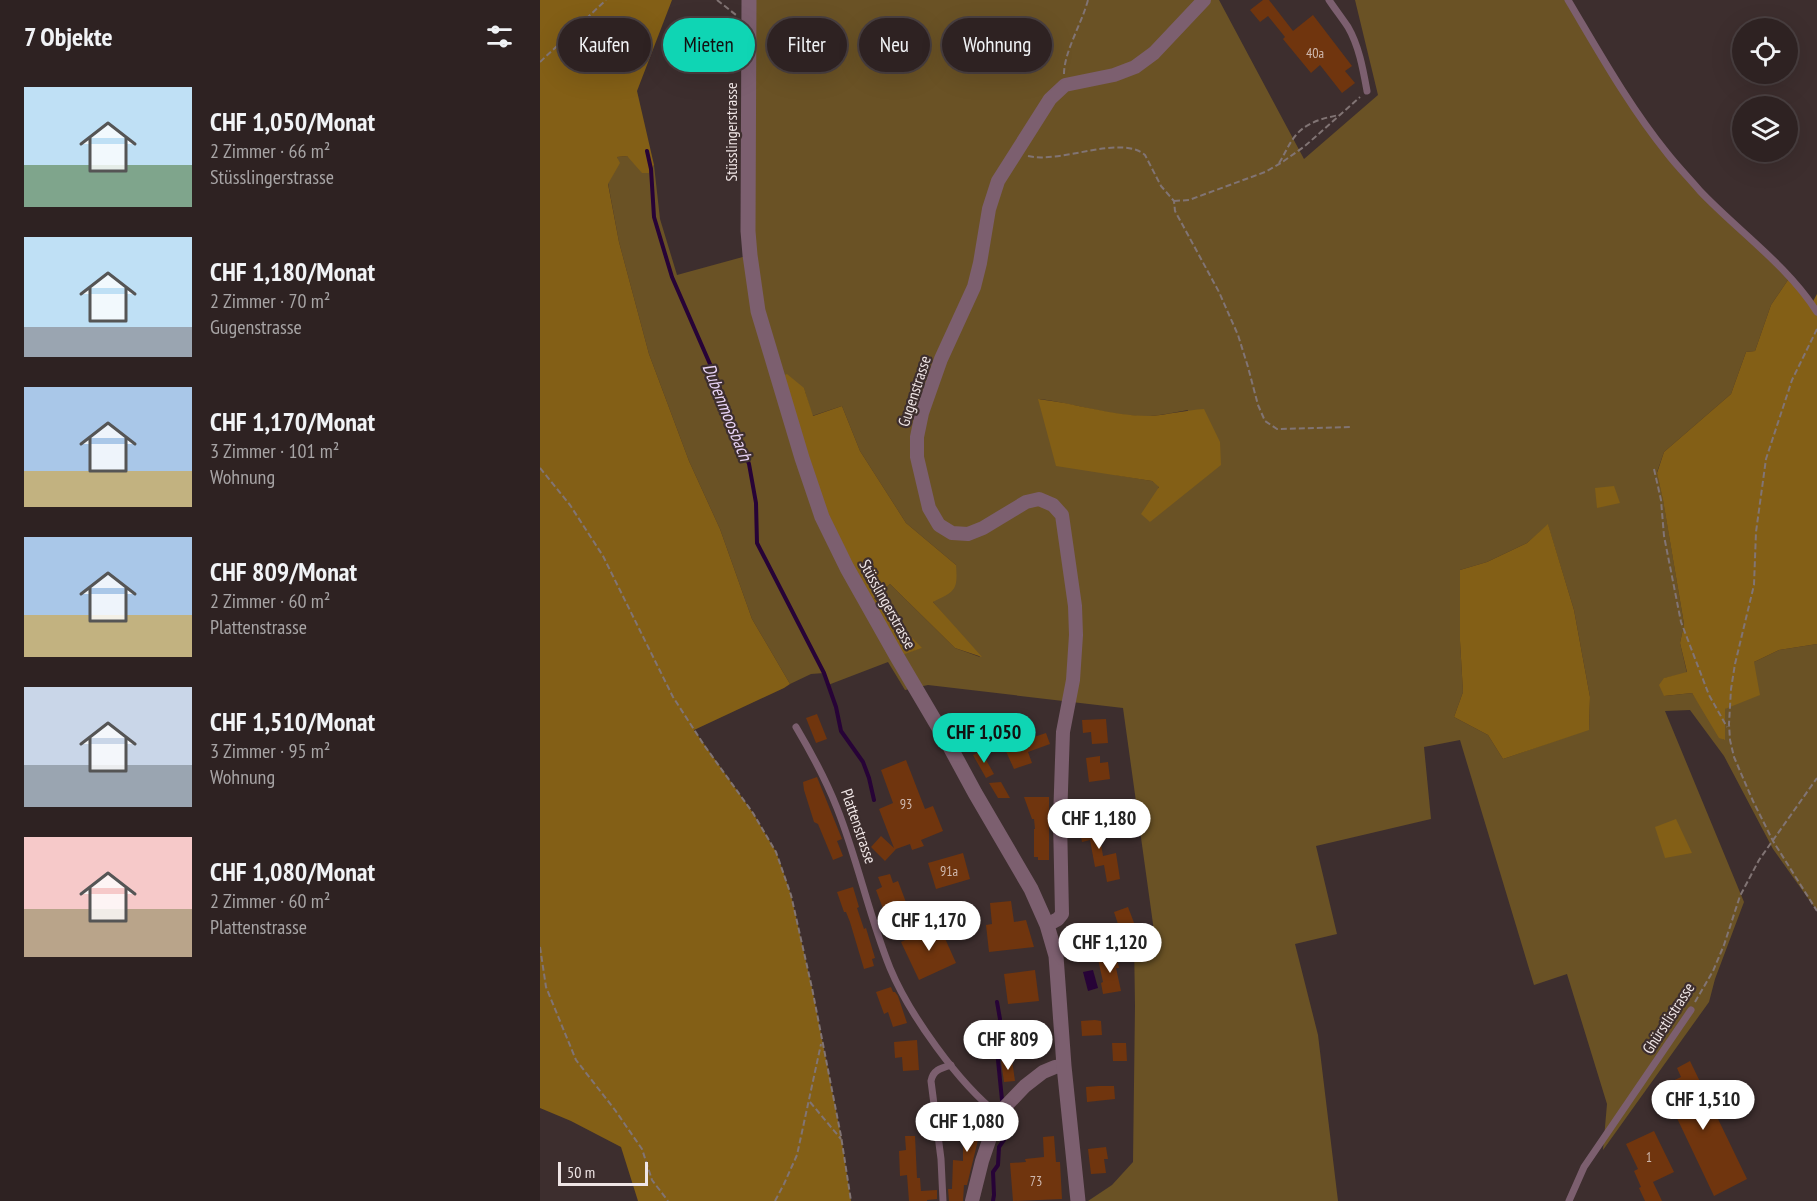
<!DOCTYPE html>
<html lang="de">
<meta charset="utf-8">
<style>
body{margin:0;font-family:"PT Sans Narrow",sans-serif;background:#3a2f2f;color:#f1f3f6;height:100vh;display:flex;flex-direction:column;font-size:22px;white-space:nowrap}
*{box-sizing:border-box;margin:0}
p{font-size:20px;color:#a7a4a5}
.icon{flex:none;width:33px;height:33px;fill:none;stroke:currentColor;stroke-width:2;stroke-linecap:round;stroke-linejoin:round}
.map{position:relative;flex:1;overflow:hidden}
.sheet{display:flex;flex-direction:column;background:#2e2222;width:540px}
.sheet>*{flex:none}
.banner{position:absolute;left:18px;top:18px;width:570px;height:54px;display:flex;gap:12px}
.fabs{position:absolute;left:1192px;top:18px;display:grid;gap:12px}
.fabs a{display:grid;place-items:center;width:66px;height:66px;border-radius:50%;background:#2e2222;box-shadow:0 6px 24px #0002,0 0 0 2px #493f40;font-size:30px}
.scale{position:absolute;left:18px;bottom:15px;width:90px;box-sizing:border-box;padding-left:6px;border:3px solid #efe5e5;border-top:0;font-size:16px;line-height:21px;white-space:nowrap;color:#efe5e5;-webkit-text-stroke:4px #3d2e2e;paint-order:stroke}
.price{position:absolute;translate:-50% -51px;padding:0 14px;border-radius:21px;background:#fff;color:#222;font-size:20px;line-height:39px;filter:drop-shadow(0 2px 3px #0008)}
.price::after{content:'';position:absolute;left:50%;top:36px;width:18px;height:14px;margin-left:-9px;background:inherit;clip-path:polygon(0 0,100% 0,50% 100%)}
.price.active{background:#0fd5b4;color:#111}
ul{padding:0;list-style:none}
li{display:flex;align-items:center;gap:18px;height:150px;padding:0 24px}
li span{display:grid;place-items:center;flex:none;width:168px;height:120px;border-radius:0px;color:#555}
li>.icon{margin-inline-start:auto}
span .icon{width:72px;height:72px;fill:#fffc;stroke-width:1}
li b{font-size:26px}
h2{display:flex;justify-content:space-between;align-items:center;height:72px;padding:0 24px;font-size:26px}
.chip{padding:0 21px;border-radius:27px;background:#2e2222;box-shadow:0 6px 24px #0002,0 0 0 2px #493f40;font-size:21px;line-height:54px}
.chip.active{background:#0fd5b4;color:#111}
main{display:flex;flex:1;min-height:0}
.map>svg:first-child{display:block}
.green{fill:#6a5225;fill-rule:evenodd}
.forest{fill:#835f16}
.water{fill:#270337}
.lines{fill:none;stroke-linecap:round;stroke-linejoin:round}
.stream{stroke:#270337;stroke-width:4}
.building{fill:#70350e}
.path{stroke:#817474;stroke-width:2;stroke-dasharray:6 3;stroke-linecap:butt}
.service{stroke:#7c5f6f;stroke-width:7}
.minor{stroke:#7c5f6f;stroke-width:14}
.tertiary{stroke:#7c5f6f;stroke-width:15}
.labels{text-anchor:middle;stroke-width:4.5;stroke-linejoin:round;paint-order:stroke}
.number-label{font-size:14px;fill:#cfb9af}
.street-label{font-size:16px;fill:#efe5e5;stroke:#3d2e2e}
.water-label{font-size:18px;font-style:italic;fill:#e9d4f6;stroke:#3d2e2e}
</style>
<main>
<section class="sheet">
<h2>7 Objekte<svg class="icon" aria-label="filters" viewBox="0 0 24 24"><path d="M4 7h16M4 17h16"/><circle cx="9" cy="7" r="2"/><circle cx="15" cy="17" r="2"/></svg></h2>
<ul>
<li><span style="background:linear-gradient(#bfe0f5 65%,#7fa58c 0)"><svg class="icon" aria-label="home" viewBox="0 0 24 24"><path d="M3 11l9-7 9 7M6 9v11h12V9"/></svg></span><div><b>CHF 1,050/Monat</b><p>2 Zimmer · 66 m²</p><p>Stüsslingerstrasse</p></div></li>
<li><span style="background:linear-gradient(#bfe0f5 75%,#9aa5b1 0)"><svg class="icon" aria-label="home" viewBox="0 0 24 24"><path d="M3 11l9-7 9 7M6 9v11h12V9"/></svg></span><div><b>CHF 1,180/Monat</b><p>2 Zimmer · 70 m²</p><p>Gugenstrasse</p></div></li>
<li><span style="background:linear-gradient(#a9c7e8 70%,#c2b280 0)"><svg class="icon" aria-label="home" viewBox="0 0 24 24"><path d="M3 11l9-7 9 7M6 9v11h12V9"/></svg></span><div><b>CHF 1,170/Monat</b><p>3 Zimmer · 101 m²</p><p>Wohnung</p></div></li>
<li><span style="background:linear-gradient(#a9c7e8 65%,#c2b280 0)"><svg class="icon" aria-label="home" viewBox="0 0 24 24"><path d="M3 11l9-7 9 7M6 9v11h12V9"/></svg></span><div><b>CHF 809/Monat</b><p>2 Zimmer · 60 m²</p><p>Plattenstrasse</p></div></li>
<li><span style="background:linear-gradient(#c9d6e8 65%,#9aa5b1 0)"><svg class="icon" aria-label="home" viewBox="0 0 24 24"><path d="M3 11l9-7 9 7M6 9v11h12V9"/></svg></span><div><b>CHF 1,510/Monat</b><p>3 Zimmer · 95 m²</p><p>Wohnung</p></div></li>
<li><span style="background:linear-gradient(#f6c9c9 60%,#b9a48a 0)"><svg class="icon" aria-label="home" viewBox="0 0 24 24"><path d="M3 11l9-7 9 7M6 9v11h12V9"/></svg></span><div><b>CHF 1,080/Monat</b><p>2 Zimmer · 60 m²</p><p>Plattenstrasse</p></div></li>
</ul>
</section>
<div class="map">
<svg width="1277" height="1201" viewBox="0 0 1277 1201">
<rect width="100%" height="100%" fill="#3d2e2e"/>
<!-- green -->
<path class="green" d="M209 0H679L764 159 838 95 815 0H1028L1127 154 1250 277 1231 305 1215 351 1206 352 1191 394 1124 452 1117 472 1123 499 1144 624 1140 643 1147 673 1125 678 1124 696 1152 693 1184 740 1185 709 1214 662 1239 650 1277 644V911L1233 849 1184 756 1150 710 1125 711 1204 902 1175 979 1169 1002 1063 1150 1067 1104 1027 974 994 985 920 740 884 747 891 819 776 846 797 934 755 944 778 1035 798 1201H548L572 1185 593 1162 595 1006 594 939 614 931 583 708 388 685 365 690 348 662 288 685 284 673 271 674 250 684 212 619 180 529 149 461 109 354 79 242 68 183 79 163 77 157 87 156 109 173 114 165 120 219 137 275 210 255ZM264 388 272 416 302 406 320 451 366 523 416 565 393 602 440 657 415 648 350 584 334 597 381 648 363 654 282 501ZM499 399C534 403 576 418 610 416 623 415 635 412 648 410L610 522 619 486 612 481 576 475ZM1008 525 1034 610 1050 697 1049 729 963 759 948 735 914 717 923 692 920 641V570L947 562 987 543Z"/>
<!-- forest -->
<g class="forest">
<path d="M0 0H132L97 91 114 165 109 173H102L87 156 77 157 80 163 68 184 79 242 109 354 149 461 180 529 212 619 250 684 244 688 154 730 213 813 236 852 242 868 251 895 272 988 301 1136 311 1201H98L81 1147 31 1121 0 1108Z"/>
<path d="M1250 277 1272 303 1277 294V644L1239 650 1214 662 1220 695 1185 709V740L1179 738 1152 693 1124 696 1119 685 1124 678 1147 672 1140 643 1144 624 1123 500 1117 473 1124 452 1191 394 1206 352 1215 351 1231 305Z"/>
<path d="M247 374 264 388 273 416 302 406 320 451 366 523 416 565C418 591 415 591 393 602L442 657 415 648 350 584 334 598 382 648 362 655 330 600 282 501 242 376Z"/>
<path d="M498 399C535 403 572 416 609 416 627 415 646 410 664 409L680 442 681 465 610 522 601 514 619 487 612 481 516 466Z"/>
<path d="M1074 486 1080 503 1057 508 1055 488Z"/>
<path d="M1008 524 1034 610 1050 697 1049 730 963 759 948 735 914 717 923 692 920 641V570L947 562 987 543Z"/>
<path d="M1136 819 1152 853 1125 858 1115 827Z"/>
</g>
<!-- water -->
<path class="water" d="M553 970 558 988 548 991 543 972Z"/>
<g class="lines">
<!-- stream -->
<g class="stream">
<path d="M107 151 111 169 114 217 132 277 173 371 209 464 216 503 217 543 284 673 296 707 301 731 323 762 329 778 334 800"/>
<path d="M457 1002 460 1019 456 1040 462 1100"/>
<path d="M453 1201 454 1195 453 1172 458 1165 459 1147 466 1137 465 1123"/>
</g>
</g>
<!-- building -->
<g class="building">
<path d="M723 0H729L753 31 773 15 812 66 805 71 815 83 802 93 780 65 771 73 743 39 745 37 728 16 720 22 710 10Z"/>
<path d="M277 714 287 739 276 743 266 718Z"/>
<path d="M566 719 568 743 552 744 551 732 543 733 542 720Z"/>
<path d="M467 723 484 738 487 737 488 739 506 733 510 744 488 752 492 763 474 769 464 747 471 745 458 733Z"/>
<path d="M441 751 454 774 446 778 433 755Z"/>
<path d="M560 756V763L568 762 570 779 549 782 546 758Z"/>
<path d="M366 760 385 809 393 806 403 831 381 840 384 846 372 850 370 844 356 849 345 861 331 847 341 836 354 848 339 809 353 803 341 770Z"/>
<path d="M277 777 302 839 297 841 303 856 293 860 278 824 274 822 264 790 263 782Z"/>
<path d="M461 782 470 798H458L449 783Z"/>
<path d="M484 797H509V860H498V857H494V829H495L494 819H492Z"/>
<path d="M557 820 563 856 576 853 580 879 567 882 564 865 555 867 550 840 542 842 538 823Z"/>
<path d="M423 853 430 879 396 889 388 863Z"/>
<path d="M350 874 353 883 358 881 370 913 348 922 336 890 342 887 338 877Z"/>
<path d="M313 887 319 907 317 908 324 929 326 928 335 958 332 959 334 966 324 969 310 922 306 912H304L297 892Z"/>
<path d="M471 901 474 922 486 920 494 947 449 952 446 925 452 924 450 903Z"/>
<path d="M588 907 596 928 581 933 574 912Z"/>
<path d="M399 925 416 963 379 980 361 942Z"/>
<path d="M576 954 579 968H576L581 991 563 994 561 983 563 982 558 959Z"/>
<path d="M495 970 499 1001 468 1004 464 974Z"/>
<path d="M351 987 353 992H355L358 996 367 1023 353 1027 348 1012 344 1014 336 992Z"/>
<path d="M555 1020 561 1021 562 1035 542 1036 541 1021Z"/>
<path d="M503 1025 506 1043 500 1044 501 1055 472 1058 470 1045 491 1042 489 1027Z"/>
<path d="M377 1040 379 1070 363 1071 362 1057 355 1058 354 1042Z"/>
<path d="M572 1043H586L587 1061H573Z"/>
<path d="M472 1060 475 1081 464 1082 461 1061Z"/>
<path d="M1150 1061 1207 1179 1174 1196 1126 1095 1122 1097 1118 1088 1141 1077 1137 1068Z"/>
<path d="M559 1086H574L575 1099 547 1102 546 1087Z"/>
<path d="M445 1110 448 1115 447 1120H441V1135L438 1140 427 1185H424L423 1201H409L408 1189H412L413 1160 423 1161V1118H426L425 1111Z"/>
<path d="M1114 1131 1134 1172 1113 1182 1122 1201H1105L1099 1188 1101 1187 1094 1171 1098 1169 1086 1144Z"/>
<path d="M365 1136H375L377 1178H380L381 1191 397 1190V1199L387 1200V1201H369L367 1175 360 1176 359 1151 366 1150Z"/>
<path d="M514 1136 516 1162H520L522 1199 473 1201 470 1163 486 1162 485 1159 504 1157 503 1137Z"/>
<path d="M566 1147 568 1159H564L566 1173 551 1174 548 1149Z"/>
</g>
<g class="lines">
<!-- path -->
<g class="path">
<path d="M177 0 196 15"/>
<path d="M0 62 66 0"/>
<path d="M524 74C524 52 542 23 548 0"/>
<path d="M488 156C521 164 581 134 605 155L621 186 634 201 635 211 679 292 698 335 708 367 718 405 725 421 737 429 810 427"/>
<path d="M739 163C745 154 749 143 756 135 767 122 784 118 799 115"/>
<path d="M634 201 649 200 725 172 741 163 765 146 820 97"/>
<path d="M1277 329 1252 380 1226 459 1216 532 1214 585 1195 664 1191 689 1189 724 1190 740 1194 757 1213 801 1233 841 1277 911"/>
<path d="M0 468 30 505 63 556 133 697 164 745 213 813 236 852 251 895 272 988 301 1136 311 1201"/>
<path d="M1114 469 1121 500 1124 536 1141 622 1169 695 1187 727"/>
<path d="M0 947 6 987 36 1060 75 1110 102 1149 112 1180 128 1201"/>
<path d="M1155 1002 1173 971 1184 945 1200 896 1219 860 1277 778"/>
<path d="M270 1102 301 1139"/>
<path d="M235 1201 244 1184 257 1155 281 1044"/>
</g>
<!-- service -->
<g class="service">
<path d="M789 0C795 9 802 18 808 27 819 46 823 69 827 91"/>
<path d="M1028 0C1059 52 1089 106 1127 153 1137 166 1149 178 1160 191 1198 231 1247 265 1277 312"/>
<path d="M256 727C272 754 286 780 297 808 318 861 329 916 350 968 369 1014 419 1084 458 1114"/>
<path d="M403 1201 401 1159 391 1081C393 1070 401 1068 411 1065"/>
<path d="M1029 1201 1044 1167 1151 1010"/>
</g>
<!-- minor -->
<g class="minor">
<path d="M507 925 518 919 522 914 520 820 522 760 523 732 533 680 536 635 535 606 522 515 513 505 499 499 486 502 443 528 428 534 412 533 399 525 389 508 377 457V437L382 413 401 359 434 287 440 263 449 209 458 181 510 99 525 85 574 75 595 67 614 53 664 0"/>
<path d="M432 1201 442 1161 458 1114 485 1086 503 1072 515 1067 524 1066"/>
</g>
<!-- tertiary -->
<path class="tertiary" d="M209 0 208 231 210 255 218 311 262 458 282 517 307 568 356 655 409 745 435 793 491 889 507 925 516 956 524 1066 538 1201"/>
</g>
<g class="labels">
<!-- number labels -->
<g class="number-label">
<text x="775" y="58">40a</text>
<text x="366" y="809">93</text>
<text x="409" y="876">91a</text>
<text x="1109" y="1162">1</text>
<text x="496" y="1186">73</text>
</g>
<!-- street labels -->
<g class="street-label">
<text transform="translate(191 132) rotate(-90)" y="6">Stüsslingerstrasse</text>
<text transform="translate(374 391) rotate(-72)" y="6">Gugenstrasse</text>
<text transform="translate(348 604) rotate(61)" y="6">Stüsslingerstrasse</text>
<text transform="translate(319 826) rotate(71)" y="6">Plattenstrasse</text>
<text transform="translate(1128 1018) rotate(-57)" y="6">Ghürstlistrasse</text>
</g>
<!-- water labels -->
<g class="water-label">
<text transform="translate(187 412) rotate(68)" y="6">Dubenmoosbach</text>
</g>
</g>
</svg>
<div class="fabs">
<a><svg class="icon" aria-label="locate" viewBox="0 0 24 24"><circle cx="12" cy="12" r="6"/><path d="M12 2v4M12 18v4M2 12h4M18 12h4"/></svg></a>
<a><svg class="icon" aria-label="layers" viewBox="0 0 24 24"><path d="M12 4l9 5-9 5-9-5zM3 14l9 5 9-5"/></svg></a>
</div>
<div class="scale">50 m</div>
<b class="price active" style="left:444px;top:764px">CHF 1,050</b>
<b class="price" style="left:559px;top:850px">CHF 1,180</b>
<b class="price" style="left:389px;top:952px">CHF 1,170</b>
<b class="price" style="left:570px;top:974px">CHF 1,120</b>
<b class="price" style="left:468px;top:1071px">CHF 809</b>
<b class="price" style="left:1163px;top:1131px">CHF 1,510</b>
<b class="price" style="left:427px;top:1153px">CHF 1,080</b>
<div class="banner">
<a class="chip">Kaufen</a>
<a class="chip active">Mieten</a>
<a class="chip">Filter</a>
<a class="chip">Neu</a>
<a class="chip">Wohnung</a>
</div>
</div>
</main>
